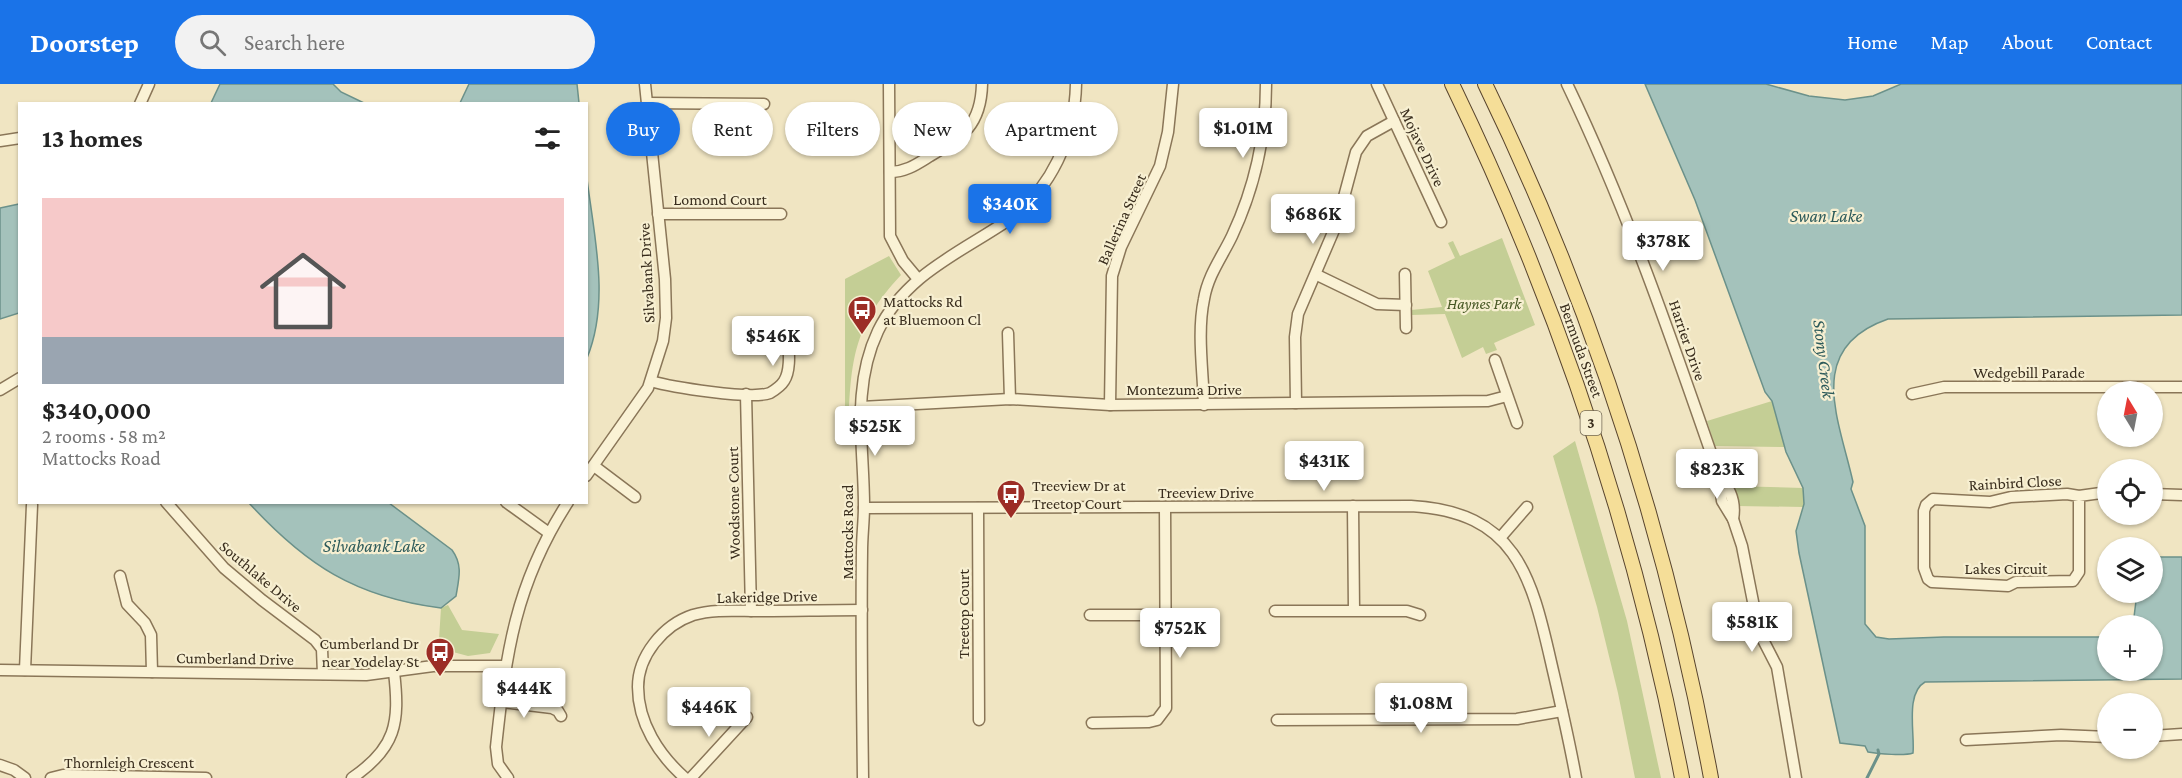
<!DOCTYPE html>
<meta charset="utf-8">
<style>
body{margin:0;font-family:"Crimson Pro",serif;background:#f2f2f2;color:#222;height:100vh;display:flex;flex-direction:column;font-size:22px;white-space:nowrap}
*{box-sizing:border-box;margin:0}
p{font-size:20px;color:#767676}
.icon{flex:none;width:33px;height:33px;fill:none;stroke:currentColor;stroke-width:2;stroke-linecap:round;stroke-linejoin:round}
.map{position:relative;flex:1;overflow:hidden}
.drawer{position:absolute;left:18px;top:18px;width:570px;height:402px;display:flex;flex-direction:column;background:#fff;border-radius:0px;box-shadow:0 2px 4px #0004}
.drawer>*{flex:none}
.hud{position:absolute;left:606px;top:18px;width:570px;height:54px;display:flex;gap:12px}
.needle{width:39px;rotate:350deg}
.buttons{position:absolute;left:2097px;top:297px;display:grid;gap:12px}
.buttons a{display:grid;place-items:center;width:66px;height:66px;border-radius:50%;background:#fff;box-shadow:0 2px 4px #0004;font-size:30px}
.price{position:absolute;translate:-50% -51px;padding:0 14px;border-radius:6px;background:#fff;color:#222;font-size:20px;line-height:39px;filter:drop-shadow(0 2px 3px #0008)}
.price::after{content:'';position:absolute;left:50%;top:36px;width:18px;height:14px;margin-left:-9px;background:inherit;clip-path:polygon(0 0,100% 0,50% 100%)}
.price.current{background:#1a73e8;color:#fff}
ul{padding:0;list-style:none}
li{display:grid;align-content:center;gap:12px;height:318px;padding:0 24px}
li+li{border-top:2px solid #e0e0e0}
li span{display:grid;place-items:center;height:186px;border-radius:0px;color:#555}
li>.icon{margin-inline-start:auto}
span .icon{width:108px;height:108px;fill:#fffc;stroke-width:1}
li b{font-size:26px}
h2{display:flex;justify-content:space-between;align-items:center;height:72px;padding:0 24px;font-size:26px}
.pill{padding:0 21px;border-radius:27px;background:#fff;box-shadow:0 2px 4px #0004;font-size:21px;line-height:54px}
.pill.current{background:#1a73e8;color:#fff}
header{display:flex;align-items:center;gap:36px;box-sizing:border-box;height:84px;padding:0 30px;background:#1a73e8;color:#fff}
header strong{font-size:28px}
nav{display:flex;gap:33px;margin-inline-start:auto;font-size:21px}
.search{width:420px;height:54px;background:#f2f2f2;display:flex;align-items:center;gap:15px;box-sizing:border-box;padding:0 21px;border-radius:33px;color:#767676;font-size:22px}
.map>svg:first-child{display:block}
.green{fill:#c4ce95}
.water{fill:#a4c2bb;stroke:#6b918a;stroke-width:1.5}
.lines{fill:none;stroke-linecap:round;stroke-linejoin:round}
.stream{stroke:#6b918a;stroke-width:3}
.minor-casing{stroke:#8a7658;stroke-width:13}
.major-casing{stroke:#58442d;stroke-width:16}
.minor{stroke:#faf2d5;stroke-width:10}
.major{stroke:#f5de98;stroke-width:14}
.labels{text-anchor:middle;stroke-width:4.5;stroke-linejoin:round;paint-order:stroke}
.shield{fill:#f7efd1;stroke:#726753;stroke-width:1.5}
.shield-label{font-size:15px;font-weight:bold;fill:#392d1d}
.street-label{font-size:16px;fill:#392d1d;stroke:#f7efd1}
.poi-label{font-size:16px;fill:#392d1d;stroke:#f7efd1;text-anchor:start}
.park-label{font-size:16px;font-style:italic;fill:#465723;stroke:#f7efd1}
.water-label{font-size:18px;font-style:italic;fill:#2c5a5a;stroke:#f7efd1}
</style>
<header>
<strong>Doorstep</strong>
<div class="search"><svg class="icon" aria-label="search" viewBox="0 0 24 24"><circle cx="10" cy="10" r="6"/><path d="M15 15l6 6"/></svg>Search here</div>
<nav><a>Home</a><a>Map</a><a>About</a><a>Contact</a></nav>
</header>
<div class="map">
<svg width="2182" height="694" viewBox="0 0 2182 694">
<rect width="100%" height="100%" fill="#f0e5c2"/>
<!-- green -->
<g class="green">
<path d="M1502 154 1535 241 1494 259 1497 266 1486 270 1483 263 1462 274 1445 230 1411 231V226L1442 223 1428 187 1455 174 1448 159 1453 157 1460 172Z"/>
<path d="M889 172 901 191C851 244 851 280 848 349L845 354V195Z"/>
<path d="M1772 317 1786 363 1715 362 1707 337Z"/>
<path d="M1575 357 1627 537 1661 694H1635L1618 609 1597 523 1553 372Z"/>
<path d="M1730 402 1803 404 1804 420 1803 423 1737 422Z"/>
<path d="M448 521 462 546 499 550 490 569 468 572 453 568V571H438L441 524Z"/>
</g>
<!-- water -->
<g class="water">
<path d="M220 0H333L341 8 364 19H211Z"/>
<path d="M469 0H577L579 19H460Z"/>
<path d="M1645 0H1766L1809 12 1845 16 1873 12 1901 0H2182V231L1888 235C1804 264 1839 335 1853 398L1851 405 1865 442V540L1876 553 1889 555 1944 553H2107L2108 586H2152V542L2133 541 2137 509 2152 508 2153 473H2182V595L1925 598C1905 609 1915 650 1913 669 1905 672 1879 670 1868 668L1865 662 1840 659 1799 469 1796 447 1804 420 1803 404 1786 368 1772 317 1765 308 1695 116Z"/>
<path d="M586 87C593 148 611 216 587 274Z"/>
<path d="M19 120V229L0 235V124Z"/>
<path d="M249 419H389L452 466C463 481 459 494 456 512L441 524C355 513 306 481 249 419Z"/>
</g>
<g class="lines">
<!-- stream -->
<path class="stream" d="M1867 694 1879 670 1878 666"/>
<!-- minor casing -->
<g class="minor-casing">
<g id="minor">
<path d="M889 0 890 152 903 177 918 195"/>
<path d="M1377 0 1441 138"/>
<path d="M1567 0C1628 127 1673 259 1719 392L1722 417 1733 435 1742 462 1759 548 1777 583 1796 694"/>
<path d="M647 19 764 20"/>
<path d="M140 20 149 0"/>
<path d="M0 57 20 54"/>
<path d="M890 88C906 88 917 80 930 72 963 53 981 41 982 0"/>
<path d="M658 130H781"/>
<path d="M1405 190 1406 244"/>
<path d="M1317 191 1377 220 1406 221"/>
<path d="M1008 249 1010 315"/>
<path d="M1495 276 1517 339"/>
<path d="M651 297C671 303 751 316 770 309 775 306 781 302 784 297 792 285 788 261 788 247"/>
<path d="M0 306 20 294"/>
<path d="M746 310 751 527"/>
<path d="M1912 310 1944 303H2182"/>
<path d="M1296 319 1295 253 1298 230 1337 139 1356 68 1367 52 1394 37"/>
<path d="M1110 321 1112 192 1121 163 1160 82 1168 48 1173 0"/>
<path d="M1204 321C1203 287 1197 248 1204 215 1208 191 1222 173 1232 152 1254 105 1266 52 1266 0"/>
<path d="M861 323 1010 315 1110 321 1488 317 1507 312"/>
<path d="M594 382 635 413"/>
<path d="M586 392 648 304 663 257 666 234 665 195 645 0"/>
<path d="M1719 392C1730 404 1736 419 1733 435"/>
<path d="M2152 410 2182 411"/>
<path d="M2079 412V488L2073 497 2016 498 2008 502 1932 498 1928 495 1924 484V427L1926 421 1933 415 1990 418 2011 413 2067 410 2079 412 2108 408"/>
<path d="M166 418 224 484 262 516 315 556 322 565 323 590"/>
<path d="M506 418 549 449"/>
<path d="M1353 422 1354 526"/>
<path d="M864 424 1411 422C1515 428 1531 490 1551 578 1560 617 1569 655 1576 694"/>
<path d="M978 424 979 636"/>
<path d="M1500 454 1527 423"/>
<path d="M120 492 127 520 145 539 151 551 152 588"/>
<path d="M1275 527H1407L1420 531"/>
<path d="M1090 531H1165"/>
<path d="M0 586 366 591 433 582H504"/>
<path d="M25 586 32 421"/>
<path d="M501 618 552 624 558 627 561 632"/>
<path d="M1277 636 1517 635 1562 627"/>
<path d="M1092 639 1149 638 1157 636 1166 624 1165 423"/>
<path d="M2152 652 2182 650"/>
<path d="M1966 656 2061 651 2108 653"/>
<path d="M0 681 14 686 25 694"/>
<path d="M51 694 63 691 206 694"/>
<path d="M352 694C396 664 400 639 394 588"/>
<path d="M508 694 498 680 496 663C506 569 515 500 568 418"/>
<path d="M685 694C659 671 638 639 638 603 638 572 663 541 693 531 714 525 736 527 757 527 792 527 827 526 862 526"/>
<path d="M691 694 747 633"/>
<path d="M863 694C862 618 861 543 862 467 862 452 864 437 864 422 864 362 851 304 878 247 905 191 958 170 1007 137 1051 106 1075 53 1076 0"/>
</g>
</g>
<!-- major casing -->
<g class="major-casing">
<g id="major">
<path d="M1452 0C1559 221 1636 453 1682 694"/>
<path d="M1485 0C1592 220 1667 454 1711 694"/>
</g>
</g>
<!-- minor -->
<use href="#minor" class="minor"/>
<!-- major -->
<use href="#major" class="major"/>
</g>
<!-- icons -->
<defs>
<g id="bus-pin" transform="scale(1.5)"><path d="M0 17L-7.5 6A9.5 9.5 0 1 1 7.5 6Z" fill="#9c2d26" stroke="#f7efd1"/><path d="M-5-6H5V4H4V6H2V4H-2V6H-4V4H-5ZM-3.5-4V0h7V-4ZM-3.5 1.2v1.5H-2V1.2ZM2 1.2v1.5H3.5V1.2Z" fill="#fff"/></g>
</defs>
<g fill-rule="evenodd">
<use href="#bus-pin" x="862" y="226"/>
<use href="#bus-pin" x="1011" y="410"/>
<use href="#bus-pin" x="440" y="568"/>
</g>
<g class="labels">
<!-- shield labels -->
<rect class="shield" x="1580.5" y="327" width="21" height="24" rx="4.5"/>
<g class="shield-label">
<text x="1591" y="344">3</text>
</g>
<!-- street labels -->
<g class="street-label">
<text transform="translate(1423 63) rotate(65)" y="6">Mojave Drive</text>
<text x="720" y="121">Lomond Court</text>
<text transform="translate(1121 135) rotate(-66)" y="6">Ballerina Street</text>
<text transform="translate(646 189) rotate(-93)" y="6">Silvabank Drive</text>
<text transform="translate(1688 256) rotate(71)" y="6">Harrier Drive</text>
<text transform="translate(1582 266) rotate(70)" y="6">Bermuda Street</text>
<text x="2029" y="294">Wedgebill Parade</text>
<text x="1184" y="311">Montezuma Drive</text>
<text transform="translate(2015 398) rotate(-3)" y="6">Rainbird Close</text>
<text x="1206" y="414">Treeview Drive</text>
<text transform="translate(733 419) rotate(-91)" y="6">Woodstone Court</text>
<text transform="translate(847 448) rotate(-90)" y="6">Mattocks Road</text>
<text x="2006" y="490">Lakes Circuit</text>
<text transform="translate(261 492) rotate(40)" y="6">Southlake Drive</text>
<text transform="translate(767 512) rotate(-1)" y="6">Lakeridge Drive</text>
<text transform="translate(963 530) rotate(-90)" y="6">Treetop Court</text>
<text transform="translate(235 574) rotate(1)" y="6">Cumberland Drive</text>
<text x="129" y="684">Thornleigh Crescent</text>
</g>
<!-- poi labels -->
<g class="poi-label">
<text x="883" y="223">Mattocks Rd<tspan x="883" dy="18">at Bluemoon Cl</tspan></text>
<text x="1032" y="407">Treeview Dr at<tspan x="1032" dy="18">Treetop Court</tspan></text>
<text x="419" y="565" text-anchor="end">Cumberland Dr<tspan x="419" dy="18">near Yodelay St</tspan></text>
</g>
<!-- park labels -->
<g class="park-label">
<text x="1484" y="225">Haynes Park</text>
</g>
<!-- water labels -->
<g class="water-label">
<text x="1826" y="138">Swan Lake</text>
<text transform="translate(1824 275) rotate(83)" y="6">Stony Creek</text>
<text x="374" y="468">Silvabank Lake</text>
</g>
</g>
</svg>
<div class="buttons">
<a><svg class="needle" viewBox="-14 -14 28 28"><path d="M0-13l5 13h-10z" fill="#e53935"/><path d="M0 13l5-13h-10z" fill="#767676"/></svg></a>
<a><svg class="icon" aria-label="locate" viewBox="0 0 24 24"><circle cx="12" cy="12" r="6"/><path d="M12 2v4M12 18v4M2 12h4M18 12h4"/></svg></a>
<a><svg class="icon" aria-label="layers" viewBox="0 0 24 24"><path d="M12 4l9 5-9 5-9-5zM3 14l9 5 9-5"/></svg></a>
<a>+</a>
<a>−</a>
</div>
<b class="price" style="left:1243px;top:75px">$1.01M</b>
<b class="price current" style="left:1010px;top:151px">$340K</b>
<b class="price" style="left:1313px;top:161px">$686K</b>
<b class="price" style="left:1663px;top:188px">$378K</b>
<b class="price" style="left:773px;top:283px">$546K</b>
<b class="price" style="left:875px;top:373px">$525K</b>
<b class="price" style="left:1324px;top:408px">$431K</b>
<b class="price" style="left:1717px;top:416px">$823K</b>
<b class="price" style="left:1752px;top:569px">$581K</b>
<b class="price" style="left:1180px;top:575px">$752K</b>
<b class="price" style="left:524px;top:635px">$444K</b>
<b class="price" style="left:1421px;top:650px">$1.08M</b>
<b class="price" style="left:709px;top:654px">$446K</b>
<div class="hud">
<a class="pill current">Buy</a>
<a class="pill">Rent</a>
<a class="pill">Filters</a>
<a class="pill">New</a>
<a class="pill">Apartment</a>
</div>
<section class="drawer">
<h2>13 homes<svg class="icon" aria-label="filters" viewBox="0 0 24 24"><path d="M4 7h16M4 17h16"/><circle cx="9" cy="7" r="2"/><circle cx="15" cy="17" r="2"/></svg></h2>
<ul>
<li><span style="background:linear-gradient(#f6c9c9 75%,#9aa5b1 0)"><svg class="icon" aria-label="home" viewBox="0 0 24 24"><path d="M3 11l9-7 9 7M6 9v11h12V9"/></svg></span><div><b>$340,000</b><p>2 rooms · 58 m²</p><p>Mattocks Road</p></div></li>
</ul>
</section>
</div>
